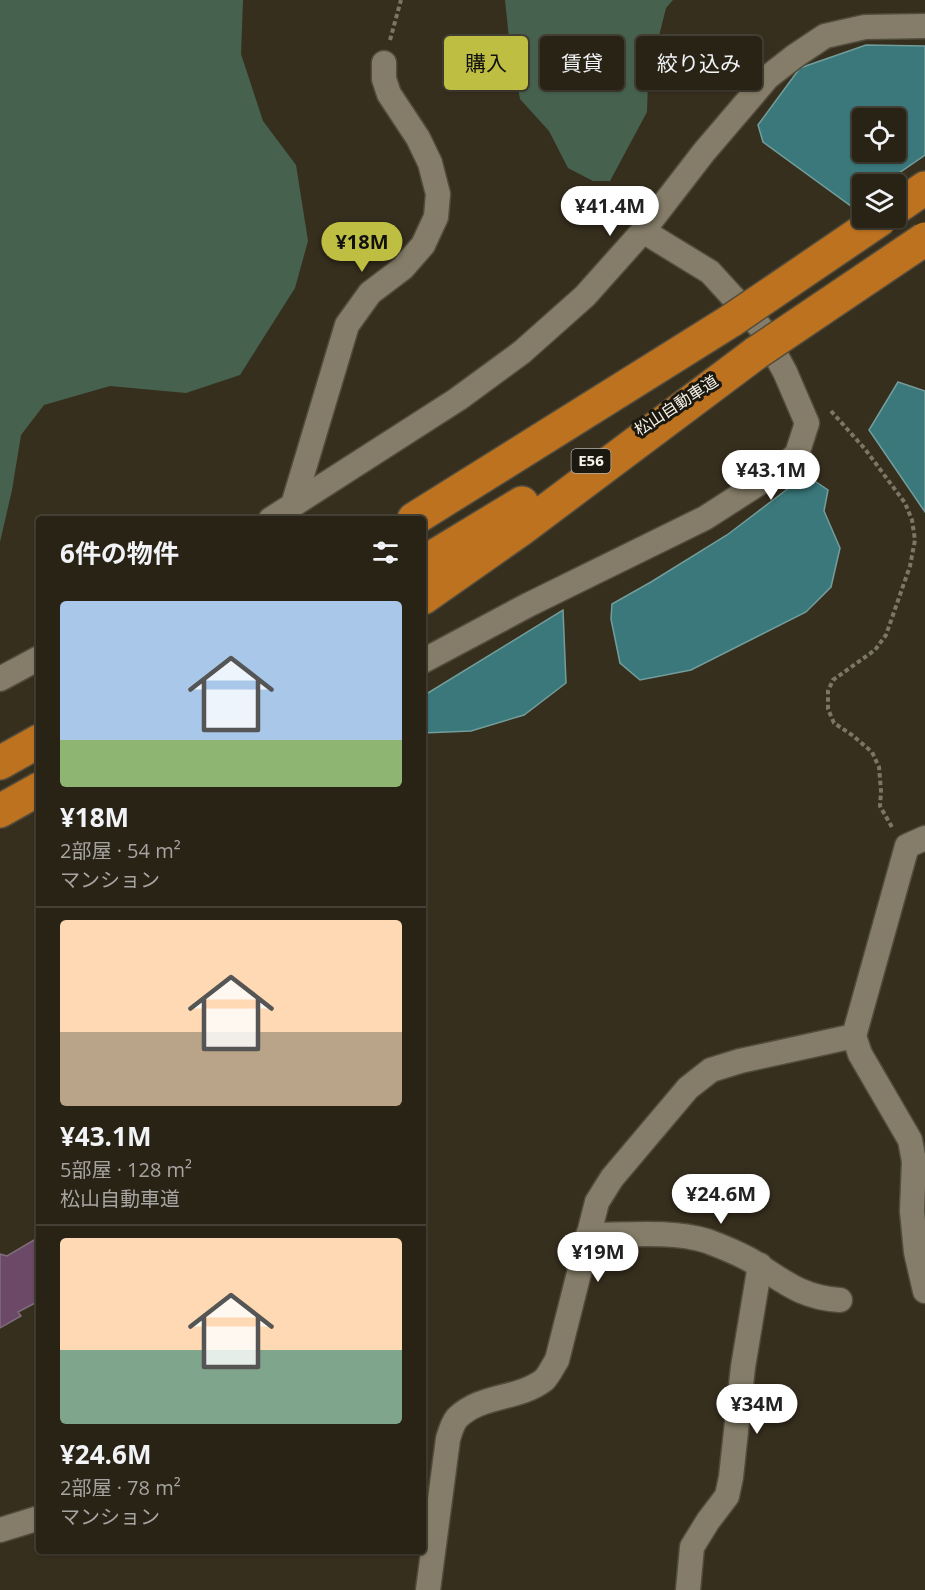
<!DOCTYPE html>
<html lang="ja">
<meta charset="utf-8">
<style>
body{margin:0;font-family:"Open Sans","Noto Sans JP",sans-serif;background:#352f23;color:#f1f3f6;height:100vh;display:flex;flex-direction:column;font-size:22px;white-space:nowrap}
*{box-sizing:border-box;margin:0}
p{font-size:20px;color:#a5a4a1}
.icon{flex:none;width:33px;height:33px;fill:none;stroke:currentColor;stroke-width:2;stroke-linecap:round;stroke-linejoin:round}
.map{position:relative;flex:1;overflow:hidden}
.sheet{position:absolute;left:36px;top:516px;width:390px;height:1038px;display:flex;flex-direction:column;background:#292316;border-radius:6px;box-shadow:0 2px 4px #0004,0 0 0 2px #454035}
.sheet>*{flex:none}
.banner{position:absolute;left:444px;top:36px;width:390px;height:54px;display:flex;gap:12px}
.controls{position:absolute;left:852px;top:108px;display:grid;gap:12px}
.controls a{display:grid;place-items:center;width:54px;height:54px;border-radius:6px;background:#292316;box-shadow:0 2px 4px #0004,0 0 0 2px #454035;font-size:30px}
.price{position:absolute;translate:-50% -51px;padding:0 14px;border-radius:21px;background:#fff;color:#222;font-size:20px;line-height:39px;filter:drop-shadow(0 2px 3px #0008)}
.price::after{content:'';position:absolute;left:50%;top:36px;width:18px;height:14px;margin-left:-9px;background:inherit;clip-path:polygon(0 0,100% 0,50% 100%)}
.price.current{background:#bebf42;color:#111}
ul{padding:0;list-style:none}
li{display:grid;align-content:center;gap:12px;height:318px;padding:0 24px}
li+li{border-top:2px solid #454035}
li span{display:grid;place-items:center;height:186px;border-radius:6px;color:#555}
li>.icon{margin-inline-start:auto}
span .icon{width:108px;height:108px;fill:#fffc;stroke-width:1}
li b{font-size:26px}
h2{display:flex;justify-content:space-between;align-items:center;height:72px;padding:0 24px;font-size:26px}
.pill{padding:0 21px;border-radius:6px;background:#292316;box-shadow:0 2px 4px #0004,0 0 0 2px #454035;font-size:21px;line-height:54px}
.pill.current{background:#bebf42;color:#111}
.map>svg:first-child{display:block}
.green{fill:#46624f}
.water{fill:#3a787b;stroke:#739d9b;stroke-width:1.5;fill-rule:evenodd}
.building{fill:#6b4967;stroke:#806e7d;stroke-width:1.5}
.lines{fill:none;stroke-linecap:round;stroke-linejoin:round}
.minor-casing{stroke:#524c3c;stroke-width:27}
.motorway-casing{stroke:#524c3c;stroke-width:36}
.path{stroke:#7c7667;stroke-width:4;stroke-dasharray:4.5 3;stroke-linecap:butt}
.minor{stroke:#857d69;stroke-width:24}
.motorway{stroke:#bd7220;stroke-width:33}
.motorway-bridge-casing{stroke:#524c3c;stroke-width:36;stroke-linecap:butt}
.motorway-bridge{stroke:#bd7220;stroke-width:33}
.labels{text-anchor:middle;stroke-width:6;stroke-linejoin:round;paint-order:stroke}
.shield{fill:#1b1810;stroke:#b5b1a6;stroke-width:1.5}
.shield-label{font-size:15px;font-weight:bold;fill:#f7f2e7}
.street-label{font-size:16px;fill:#f7f2e7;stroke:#1b1810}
</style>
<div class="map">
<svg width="925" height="1590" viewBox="0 0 925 1590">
<rect width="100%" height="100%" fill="#372f1e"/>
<!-- green -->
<g class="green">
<path d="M0 0H243L241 54 263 121 296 165 308 241 295 288 240 375 186 393 110 386 44 405 21 435 12 490 0 542Z"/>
<path d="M505 0H673L666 8 648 80 647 112 610 181H593L568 168 549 131 520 99 509 38Z"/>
</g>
<!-- water -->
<g class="water">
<path d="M866 45 925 46V155L883 184H862V199L851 206 763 142 758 125 800 68ZM896 118V152H862V118Z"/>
<path d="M898 382 925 391V512L869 430Z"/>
<path d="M806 475 828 490 824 511 840 548 831 587 806 612 691 670 640 680 620 663 611 619 612 604 651 582 727 535Z"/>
<path d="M563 610 566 683 524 715 471 731 423 733V696Z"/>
</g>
<!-- building -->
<path class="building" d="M39 1237V1301L18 1312 21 1316 0 1328V1254L7 1256Z"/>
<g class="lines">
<!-- minor casing -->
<g class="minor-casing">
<g id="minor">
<path d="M293 505 347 325 370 293 403 268 423 245 436 217 438 194 430 163 418 138 389 94 384 79V63"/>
<path d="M271 519 458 399 522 352 585 296 643 231 704 152 768 77 795 56 825 36 865 27 925 26"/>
<path d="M423 661 528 605 705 518 778 471 797 454 807 423 785 372 761 328 710 272 643 231"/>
<path d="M0 679 39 658"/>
<path d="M925 838 907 846 854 1036 860 1054 910 1140 914 1161 912 1211 916 1252 925 1291"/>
<path d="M588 1235C625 1235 673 1230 707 1241 723 1247 748 1257 761 1267 788 1285 806 1298 840 1300"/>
<path d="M0 1530 39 1518"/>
<path d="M428 1590 448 1439C450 1432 453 1423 457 1418 481 1394 518 1400 544 1380 549 1375 553 1366 557 1360L597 1202 612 1178 688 1088 711 1070 740 1061 854 1036"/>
<path d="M688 1590 692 1547 708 1521 727 1496 731 1477 743 1367 760 1265"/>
</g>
</g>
<!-- motorway casing -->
<g class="motorway-casing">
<g id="motorway">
<path d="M896 208 925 188"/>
<path d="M414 519 732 320"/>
<path d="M423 563 522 503"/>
<path d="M423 598 520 530 756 353"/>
<path d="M0 763 39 741"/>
<path d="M0 811 39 789"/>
</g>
</g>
<!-- path -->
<g class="path">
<path d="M390 40 401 0"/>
<path d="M831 411 865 449 905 503 912 520 915 540 910 566 886 635 875 650 833 680 828 691V709L834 723 852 735 872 752 879 767 881 791 880 806 893 829"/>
</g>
<!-- minor -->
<use href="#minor" class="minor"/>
<!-- motorway -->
<use href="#motorway" class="motorway"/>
<!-- motorway-bridge casing -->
<g class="motorway-bridge-casing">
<g id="motorway-bridge">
<path d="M732 320 882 218"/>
<path d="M756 353 925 239"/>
</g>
</g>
<!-- motorway-bridge -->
<use href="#motorway-bridge" class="motorway-bridge"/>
</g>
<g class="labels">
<!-- shield labels -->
<rect class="shield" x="571.5" y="449" width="39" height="24" rx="4.5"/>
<g class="shield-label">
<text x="591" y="466">E56</text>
</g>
<!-- street labels -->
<g class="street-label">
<text transform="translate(676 405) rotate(-33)" y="6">松山自動車道</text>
</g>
</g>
</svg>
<div class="controls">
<a><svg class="icon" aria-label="locate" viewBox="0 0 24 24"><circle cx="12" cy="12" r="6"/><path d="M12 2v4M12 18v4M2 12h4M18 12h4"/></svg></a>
<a><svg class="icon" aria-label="layers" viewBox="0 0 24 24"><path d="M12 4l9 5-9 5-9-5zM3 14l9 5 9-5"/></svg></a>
</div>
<b class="price" style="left:610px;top:237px">¥41.4M</b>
<b class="price current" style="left:362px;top:273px">¥18M</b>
<b class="price" style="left:771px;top:501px">¥43.1M</b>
<b class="price" style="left:721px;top:1225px">¥24.6M</b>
<b class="price" style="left:598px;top:1283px">¥19M</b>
<b class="price" style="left:757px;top:1435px">¥34M</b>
<div class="banner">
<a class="pill current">購入</a>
<a class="pill">賃貸</a>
<a class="pill">絞り込み</a>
</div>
<section class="sheet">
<h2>6件の物件<svg class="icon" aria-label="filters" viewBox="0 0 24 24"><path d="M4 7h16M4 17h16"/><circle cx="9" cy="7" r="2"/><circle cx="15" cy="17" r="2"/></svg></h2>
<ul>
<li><span style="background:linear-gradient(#a9c7e8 75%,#8fb573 0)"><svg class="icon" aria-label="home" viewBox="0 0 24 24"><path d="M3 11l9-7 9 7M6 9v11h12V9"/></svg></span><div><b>¥18M</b><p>2部屋 · 54 m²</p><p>マンション</p></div></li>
<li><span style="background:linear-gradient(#ffd9b3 60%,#b9a48a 0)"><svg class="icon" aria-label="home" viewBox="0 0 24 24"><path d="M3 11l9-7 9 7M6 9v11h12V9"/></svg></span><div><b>¥43.1M</b><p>5部屋 · 128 m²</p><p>松山自動車道</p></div></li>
<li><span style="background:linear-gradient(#ffd9b3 60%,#7fa58c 0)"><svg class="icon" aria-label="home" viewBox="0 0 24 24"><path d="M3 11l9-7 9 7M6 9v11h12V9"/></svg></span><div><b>¥24.6M</b><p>2部屋 · 78 m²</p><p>マンション</p></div></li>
</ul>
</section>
</div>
